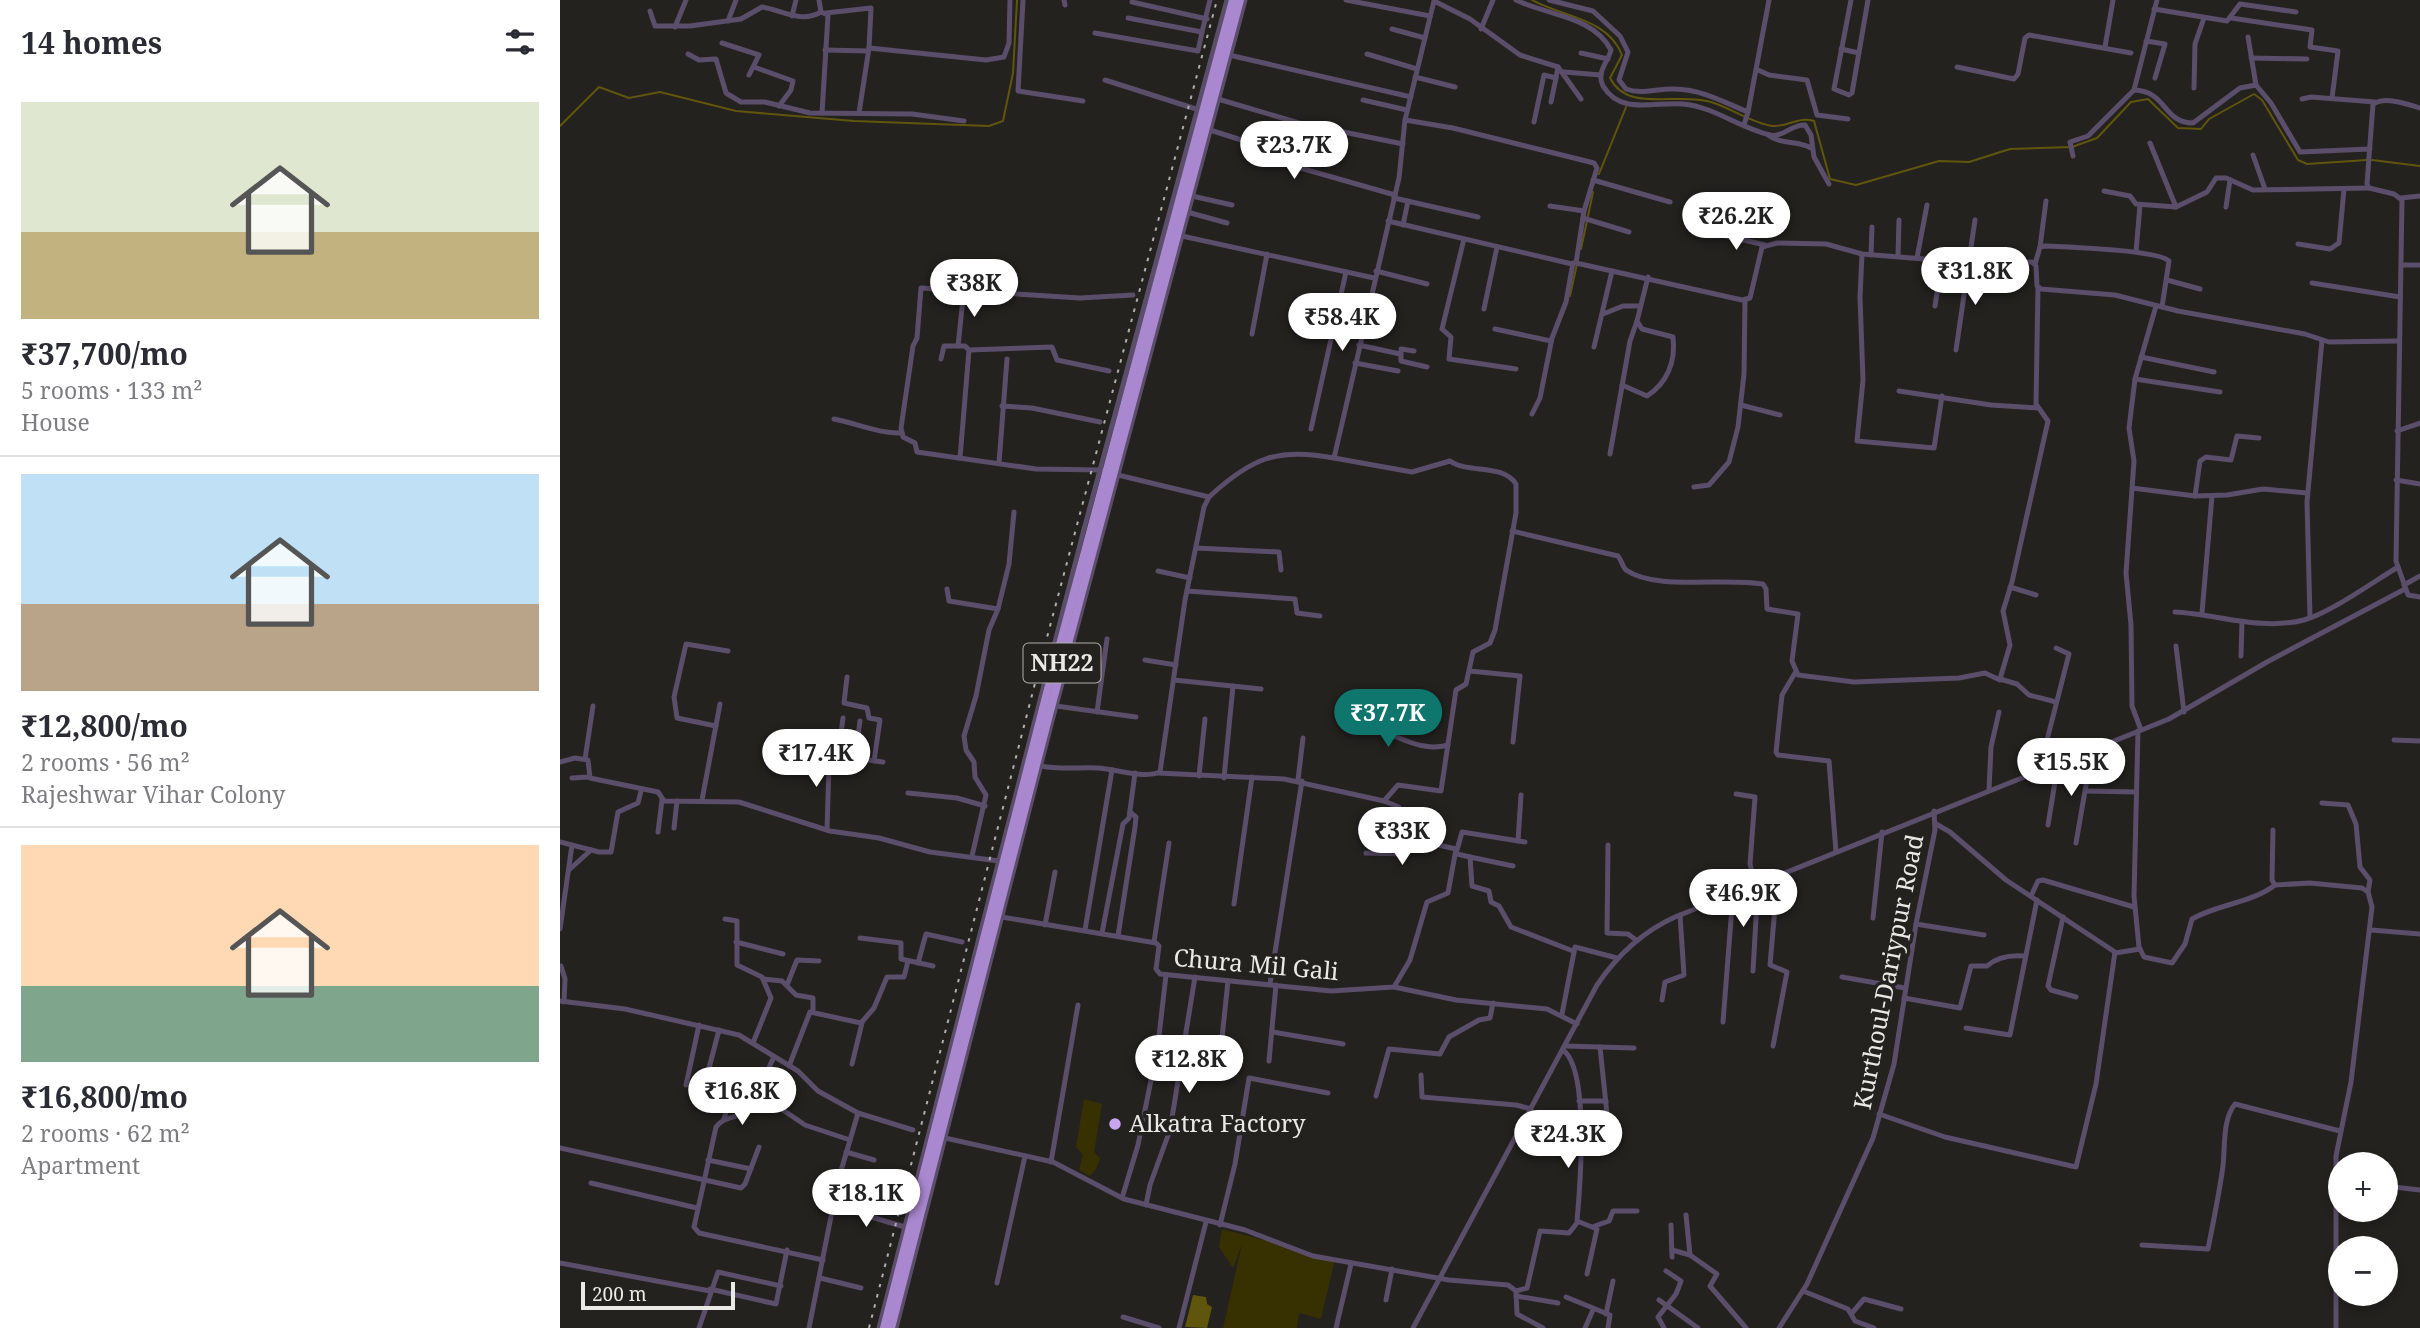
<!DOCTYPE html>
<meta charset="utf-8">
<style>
body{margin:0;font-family:"Noto Serif",serif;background:#f2f2f3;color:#2b2b33;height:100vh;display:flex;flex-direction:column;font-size:26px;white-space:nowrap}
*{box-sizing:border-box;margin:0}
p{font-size:23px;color:#7c7c81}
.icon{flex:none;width:38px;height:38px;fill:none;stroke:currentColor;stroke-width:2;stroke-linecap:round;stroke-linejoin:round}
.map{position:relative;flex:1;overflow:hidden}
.panel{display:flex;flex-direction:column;background:#fff;width:560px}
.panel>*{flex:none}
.buttons{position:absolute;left:1768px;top:1152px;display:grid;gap:14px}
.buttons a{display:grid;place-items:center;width:70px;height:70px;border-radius:50%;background:#fff;box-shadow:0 4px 10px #0003;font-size:35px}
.scale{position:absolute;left:21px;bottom:18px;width:154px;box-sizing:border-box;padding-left:7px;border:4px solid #e9e9e6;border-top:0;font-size:19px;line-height:24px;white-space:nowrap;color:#e9e9e6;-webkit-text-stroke:5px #23221f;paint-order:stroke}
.price{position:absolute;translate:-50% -60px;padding:0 16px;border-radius:24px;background:#fff;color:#222;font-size:23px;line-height:46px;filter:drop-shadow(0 2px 4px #0008)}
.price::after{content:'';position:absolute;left:50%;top:42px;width:21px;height:16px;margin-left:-10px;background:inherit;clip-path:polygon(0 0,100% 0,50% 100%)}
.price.active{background:#0f766e;color:#fff}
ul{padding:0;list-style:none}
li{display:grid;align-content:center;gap:14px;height:371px;padding:0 21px}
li+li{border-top:2px solid #e1e1e2}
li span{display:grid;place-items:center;height:217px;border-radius:0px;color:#555}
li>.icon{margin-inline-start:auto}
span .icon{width:126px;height:126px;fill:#fffc;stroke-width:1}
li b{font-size:30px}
h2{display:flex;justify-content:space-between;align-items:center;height:84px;padding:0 21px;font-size:30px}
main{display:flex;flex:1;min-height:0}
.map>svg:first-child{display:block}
.green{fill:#373000}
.water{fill:#5f550d}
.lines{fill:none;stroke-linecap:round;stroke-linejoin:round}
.stream{stroke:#5f550d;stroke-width:2}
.minor{stroke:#5b4e6a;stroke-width:5}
.rail{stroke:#afafac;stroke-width:2;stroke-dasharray:3.5 7;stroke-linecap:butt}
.highway-bridge{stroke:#a988cf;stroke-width:8}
.poi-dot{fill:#c7a6ef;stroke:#23221f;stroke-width:2.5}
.labels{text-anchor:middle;stroke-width:7;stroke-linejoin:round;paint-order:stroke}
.shield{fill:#23221f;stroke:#aeadaa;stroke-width:2}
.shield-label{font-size:23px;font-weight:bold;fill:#e9e9e6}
.street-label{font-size:24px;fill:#e9e9e6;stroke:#23221f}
.poi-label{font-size:24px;fill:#e9e9e6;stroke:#23221f;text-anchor:start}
</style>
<main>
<section class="panel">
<h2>14 homes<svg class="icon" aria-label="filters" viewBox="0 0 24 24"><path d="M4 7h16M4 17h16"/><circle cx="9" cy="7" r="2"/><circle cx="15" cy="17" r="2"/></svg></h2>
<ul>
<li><span style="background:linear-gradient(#dfe7d0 60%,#c2b280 0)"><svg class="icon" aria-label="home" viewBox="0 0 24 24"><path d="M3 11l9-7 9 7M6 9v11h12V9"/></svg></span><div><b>₹37,700/mo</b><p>5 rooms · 133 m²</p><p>House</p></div></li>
<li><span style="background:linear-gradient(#bfe0f5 60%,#b9a48a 0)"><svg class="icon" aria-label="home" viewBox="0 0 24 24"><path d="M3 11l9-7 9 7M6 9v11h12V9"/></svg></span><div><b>₹12,800/mo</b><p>2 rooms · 56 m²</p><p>Rajeshwar Vihar Colony</p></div></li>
<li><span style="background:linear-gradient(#ffd9b3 65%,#7fa58c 0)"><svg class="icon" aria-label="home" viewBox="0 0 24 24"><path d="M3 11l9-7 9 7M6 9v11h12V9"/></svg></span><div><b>₹16,800/mo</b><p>2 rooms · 62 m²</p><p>Apartment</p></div></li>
</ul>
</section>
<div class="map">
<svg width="1860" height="1328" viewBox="0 0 1860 1328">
<rect width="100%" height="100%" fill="#23221f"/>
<!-- green -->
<g class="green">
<path d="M524 1099 542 1104 534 1152 540 1158 536 1169 530 1176 519 1170 523 1155 516 1147Z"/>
<path d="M662 1229 775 1259 761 1319 739 1313 737 1328H663L682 1244 673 1268 659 1247Z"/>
</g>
<!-- water -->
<path class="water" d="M633 1295 646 1297 647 1304 652 1307 647 1328 625 1327Z"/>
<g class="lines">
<!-- stream -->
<g class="stream">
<path d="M972 0C1002 17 1048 18 1062 55L1050 78C1067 112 1113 93 1147 101 1169 106 1190 123 1213 126 1228 127 1239 116 1254 121L1270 179 1296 185 1379 161 1409 162 1450 149 1512 147 1537 138 1571 102 1588 99 1618 128 1641 129 1649 119 1694 94 1702 100 1738 160 1747 164 1807 160"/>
<path d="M0 126 39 87 69 98 100 92 176 111 294 121 429 126 443 121 453 73 457 0"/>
<path d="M1812 160 1860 166"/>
<path d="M1039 174 1066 107"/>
<path d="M1028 216 1033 192"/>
<path d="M1021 249 1027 221"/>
<path d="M1010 296 1017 264"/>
</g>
<!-- minor -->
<g class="minor">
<path d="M463 0 458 91 523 101"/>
<path d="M504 0 505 5"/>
<path d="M786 0 870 16"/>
<path d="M956 0C989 16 1033 16 1051 50 1048 62 1036 72 1043 86 1061 116 1096 101 1123 104 1155 107 1179 128 1210 135 1222 138 1232 124 1245 125L1251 135 1254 157 1269 184"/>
<path d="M989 0 1033 11 1060 36 1068 52 1059 80 1066 89C1082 95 1098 88 1115 89 1144 90 1163 102 1188 112L1184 125"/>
<path d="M1291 0 1274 89 1289 95 1292 93 1308 0"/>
<path d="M572 2 647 19"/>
<path d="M1594 9 1667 21 1680 4 1736 12"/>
<path d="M90 11 95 26H130L181 19 202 7C222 10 241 24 261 12L259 0"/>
<path d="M261 12 268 15 262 113"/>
<path d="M266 13 311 8 309 48"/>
<path d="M232 16 236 0"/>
<path d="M568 18 642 32 650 0"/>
<path d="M1671 18 1752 30 1750 47 1778 51 1772 98"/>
<path d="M168 21 176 0"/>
<path d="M115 27 126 0"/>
<path d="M832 29 865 38"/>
<path d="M921 29 933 0"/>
<path d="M535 33 638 51 642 32"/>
<path d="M1688 37 1696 85"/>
<path d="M1586 41 1605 44 1595 78"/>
<path d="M162 43 199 55 189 75"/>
<path d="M1545 47 1553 0"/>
<path d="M1281 49 1299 53"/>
<path d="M265 50 308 51"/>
<path d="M1021 53 1048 59"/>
<path d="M128 54 139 60 156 59 166 93 181 102H205L250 113 352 114 404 121"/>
<path d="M807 54 857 69"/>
<path d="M669 55 851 97"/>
<path d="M1691 58 1747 59"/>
<path d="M194 67 233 81 231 90 219 106"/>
<path d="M1397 67 1454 79 1458 74 1465 38 1469 35 1571 53"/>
<path d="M1198 70 1209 75 1247 80 1257 115 1288 119"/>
<path d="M1004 72 1041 75"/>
<path d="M855 77 895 87"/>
<path d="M545 80 636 109"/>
<path d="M1634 88 1635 44 1644 18"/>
<path d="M1574 90C1607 91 1603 123 1633 123L1680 88 1696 85 1711 103 1740 152 1810 149"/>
<path d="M658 99 739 123 843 144"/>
<path d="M1742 99 1751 97 1815 102"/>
<path d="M803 100 847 110"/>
<path d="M991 102 996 78"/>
<path d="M1860 108C1846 104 1826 96 1813 104L1807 184 1809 188 1834 194 1842 200 1836 561 1848 595 1860 597"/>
<path d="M1188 112 1209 0"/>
<path d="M299 113 309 48 426 60 444 57 449 43 450 0"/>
<path d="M845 120 893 128 1034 163 1037 168 1024 211 1016 263 1182 300 1190 298 1202 247 1217 243 1266 244 1302 254 1389 261 1472 262 1476 266 1477 286 1481 289 1555 295 1618 311 1745 334 1769 342 1838 341"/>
<path d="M974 122 984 75 996 78 998 67"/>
<path d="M650 130 697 145 705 158 835 195"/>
<path d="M1208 135C1221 145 1238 140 1251 148"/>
<path d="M1590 143 1616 207"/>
<path d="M1693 155 1705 189"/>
<path d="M1513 156 1510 142 1528 136 1574 90 1597 0"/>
<path d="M1033 180 1110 202"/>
<path d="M1544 191 1570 196 1576 204 1616 207 1647 192 1656 178H1666L1693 190 1809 188"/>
<path d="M632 196 672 205"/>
<path d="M834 198 918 217"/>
<path d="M1841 198 1860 196"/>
<path d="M990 206 1024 211"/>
<path d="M1666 207 1670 180"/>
<path d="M627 212 667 223"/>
<path d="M1023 218 1069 232"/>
<path d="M828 221 1012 264"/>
<path d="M843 225 848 201"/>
<path d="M1153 233 1205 245"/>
<path d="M622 236 814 278"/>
<path d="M904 239 882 329 891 337 889 359 956 369"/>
<path d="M1738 244 1770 249 1779 243 1784 189"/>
<path d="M1480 247 1486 201"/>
<path d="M1576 252 1580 205"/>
<path d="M1302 254 1300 297 1303 380 1297 441 1374 448 1382 396"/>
<path d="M1311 255 1312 227"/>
<path d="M1338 256 1339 220"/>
<path d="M1357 258 1367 205"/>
<path d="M1475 264 1480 247 1485 246C1506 247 1599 250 1609 261L1602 307"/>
<path d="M1842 265H1860"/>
<path d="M816 271 867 284"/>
<path d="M1607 280 1640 289"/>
<path d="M1752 283 1840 297"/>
<path d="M1478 287 1476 404 1488 421 1452 582 1443 611 1450 645 1440 679 1457 684 1469 695 1496 702"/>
<path d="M1375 306 1382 260"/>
<path d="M924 309 937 247"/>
<path d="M1043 314 1063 306H1080"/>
<path d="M935 329 991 341"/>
<path d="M692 334 707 254"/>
<path d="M799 345 840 354"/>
<path d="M398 346 404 289"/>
<path d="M1034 347 1052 271"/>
<path d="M409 350 492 347 497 360 549 371"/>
<path d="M1396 350 1415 220"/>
<path d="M854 351 841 349V361L867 367"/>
<path d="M1581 357 1654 372"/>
<path d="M381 359 384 346H405L409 350 400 458"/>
<path d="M795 363 838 371"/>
<path d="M1575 379 1660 392"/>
<path d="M1062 385 1087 396C1107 383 1116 362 1113 337L1082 329 1077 321 1088 277"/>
<path d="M1339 391 1431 405 1478 408"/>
<path d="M1181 405 1220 415"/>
<path d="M442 406 472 408 540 422"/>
<path d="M972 414 980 398 992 338 1006 302 1013 263"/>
<path d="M274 419C296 423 319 434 342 433"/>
<path d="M751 429 786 272"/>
<path d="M1837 431 1860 423"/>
<path d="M1050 454 1070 341 1077 321"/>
<path d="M774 458 852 472 890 461C908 474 943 463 956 484V513L935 630 930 643 913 652 906 684 896 690 881 791 838 785 824 801"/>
<path d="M439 463 447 359"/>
<path d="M541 470 476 469 357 452 355 443 343 437 341 428 353 346 357 338 361 288 520 298 573 295"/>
<path d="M558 475 649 497C691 458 718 447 774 458L839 178 845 120 874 1 910 19 960 55 998 67 1021 99"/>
<path d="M1836 480 1860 484"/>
<path d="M1134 487 1149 485 1169 462 1178 427 1184 374 1185 301"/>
<path d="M1572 488 1635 496 1667 495 1703 489 1747 493"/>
<path d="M1635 496 1640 461 1646 457 1671 460 1677 436 1699 438"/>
<path d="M952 531 1058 556C1062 561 1062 566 1066 570 1096 591 1163 577 1203 584L1206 589 1207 609 1238 614 1232 661 1238 675 1294 682 1399 678 1425 673 1440 680"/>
<path d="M636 548 719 552 721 570"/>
<path d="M598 571 630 578"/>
<path d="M1844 585 1860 576"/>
<path d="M1450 587 1476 595"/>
<path d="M387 589 389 601 438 609"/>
<path d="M627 591 735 599 737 613 760 616"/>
<path d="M1615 612C1657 614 1701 631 1744 620 1770 613 1813 582 1838 567"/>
<path d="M1642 613 1652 496"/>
<path d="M1750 617 1747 502 1762 340"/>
<path d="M1616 646 1624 712"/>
<path d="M1681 656 1682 622"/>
<path d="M585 660 616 665"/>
<path d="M910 671 960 676 953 742"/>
<path d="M1235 673 1222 695 1216 752 1218 755 1269 761 1276 852"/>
<path d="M287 677 284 703 307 708 309 718 320 720 314 761"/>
<path d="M614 680 701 689"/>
<path d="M496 706 576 717"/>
<path d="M806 711 807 732C813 732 823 731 829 734 849 742 866 751 888 745"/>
<path d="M537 712 547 639"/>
<path d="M156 726 117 718 114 697 126 644 168 651"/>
<path d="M1581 730 1572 706 1571 625 1566 573 1574 461 1569 428 1575 379 1596 306"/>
<path d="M1578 731 1574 896 1579 947 1584 957 1612 963 1625 944 1632 919C1658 904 1692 903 1715 885"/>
<path d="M1834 740 1860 741"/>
<path d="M278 756 283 718"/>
<path d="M25 759 33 706"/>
<path d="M231 759 269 764 267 830"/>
<path d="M295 759 300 721"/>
<path d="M0 762 15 758 28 760 30 778 98 792 104 801 179 802 270 831 319 838 370 852 439 861"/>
<path d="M269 764 273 758 278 756 323 762"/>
<path d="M481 766C501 770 518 767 538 768 556 769 583 779 600 772L625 600 644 507 649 497"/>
<path d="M1487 768V740L1509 654 1496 648"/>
<path d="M639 776 645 719"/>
<path d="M12 778 29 777"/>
<path d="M664 778 673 686"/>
<path d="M738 780 743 738"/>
<path d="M1429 790 1431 747 1439 712"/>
<path d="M1526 791 1576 792"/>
<path d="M348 793 397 798 425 806"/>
<path d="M1176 794 1195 797 1190 864 1195 885"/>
<path d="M142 800 160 704"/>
<path d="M1762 803 1788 805 1796 824 1800 867 1810 880 1808 892"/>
<path d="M1488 825 1498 763"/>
<path d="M114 828 117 801"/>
<path d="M1713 830 1712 880 1715 885 1750 883 1802 888 1808 892 1812 907 1791 1082 1776 1156V1328"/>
<path d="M98 832 102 800"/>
<path d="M958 841 961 795"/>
<path d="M0 842 39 852H51L58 812 78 803 81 791"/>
<path d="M1516 843 1529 768 1527 751"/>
<path d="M1048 845 1047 933 1068 934 1076 940"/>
<path d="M897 850 902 832 965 842"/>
<path d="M806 853 845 854 862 840"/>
<path d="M897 854 910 857 912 886 929 891 931 902 939 906 951 927 1013 951"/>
<path d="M412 856 426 795 415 777 414 762 406 750 404 736 416 696 429 630 438 609 449 564 454 512"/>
<path d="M910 857 953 866"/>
<path d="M10 869 31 850"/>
<path d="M1213 878 1216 896 1210 965 1227 972 1213 1046"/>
<path d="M1471 896 1478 881 1483 880 1574 907"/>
<path d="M674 904 692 777"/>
<path d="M442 917 596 943 599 946 596 969 600 974 771 991 834 987 850 960 867 902 888 893 896 849 865 842 856 833 843 830 839 824V807L824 801 724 779 598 773"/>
<path d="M1503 917 1488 986 1491 990 1516 997"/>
<path d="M1313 918 1322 832"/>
<path d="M165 919 177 921V965L202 977 211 998 193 1043"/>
<path d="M1356 924 1424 935"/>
<path d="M485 925 495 872"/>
<path d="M0 929 12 845"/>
<path d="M525 930 552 770"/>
<path d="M1811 930 1860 934"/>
<path d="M542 933 563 824 569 818 575 773"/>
<path d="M558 936 575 827 576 817 570 812"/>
<path d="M300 938 341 943V959L373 966"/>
<path d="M176 942 223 954"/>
<path d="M594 942 609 843"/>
<path d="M1555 953 1580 949"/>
<path d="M358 963 366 934 402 942"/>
<path d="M1 966 5 979 4 1002"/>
<path d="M1193 971 1198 884"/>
<path d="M1282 977 1345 988"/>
<path d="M203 979 222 981 236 995 253 998V1011"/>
<path d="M710 984 742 781"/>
<path d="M227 985 237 960 259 961"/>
<path d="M834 987 896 1000 987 1009 1017 1024"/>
<path d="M1344 998 1400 1008 1411 966H1427C1437 957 1450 955 1464 956"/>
<path d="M1102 1000 1105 982 1124 975 1120 915"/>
<path d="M0 1001 65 1009 179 1035 238 1071 258 1091 298 1113 353 1130"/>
<path d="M1002 1014 1015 947 1057 958"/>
<path d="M1163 1022 1173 894"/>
<path d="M1406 1028 1450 1035 1477 900"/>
<path d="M713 1032 783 1044"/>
<path d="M649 1039 662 1038 668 981"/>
<path d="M1005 1046 1074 1048"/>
<path d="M1040 1047 1050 1143"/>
<path d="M1003 1050C1030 1070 1020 1188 1017 1221L1037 1229 1027 1274"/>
<path d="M213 1059C203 1077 206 1094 190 1109 180 1119 164 1115 156 1127L134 1227 139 1233 263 1260"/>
<path d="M709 1061 716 985"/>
<path d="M292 1064 302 1023"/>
<path d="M229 1066 250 1012 301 1023 314 1008 327 977H344L348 961"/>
<path d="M861 1075 862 1097 956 1105 971 1109"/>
<path d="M126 1085 139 1025"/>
<path d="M143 1091 159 1030"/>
<path d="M201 1095 245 1125 290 1140"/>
<path d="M816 1096 829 1049 880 1054 889 1037 919 1020 930 1018 933 1003"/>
<path d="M1019 1101H1046"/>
<path d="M1319 1114 1385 1137 1516 1167 1536 1084 1555 952 1446 880 1390 832 1376 824"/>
<path d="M164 1119 176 1079"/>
<path d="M385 1138 493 1162 564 1199 685 1230 753 1256 889 1280 948 1285 956 1291 957 1314 983 1328"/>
<path d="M0 1148 181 1188 185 1184 199 1147"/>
<path d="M286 1152 314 1160"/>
<path d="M148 1160 191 1169"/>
<path d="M491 1162 518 1005"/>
<path d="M31 1183 137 1208"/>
<path d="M1825 1186 1860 1190"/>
<path d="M562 1198 578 1145 598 1045 606 975"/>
<path d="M586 1205 590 1185 610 1130 635 977"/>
<path d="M274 1206 345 1227"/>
<path d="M1126 1215 1130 1255 1157 1274 1150 1286 1186 1328"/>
<path d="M660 1225 675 1164 689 1078 768 1093"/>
<path d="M1111 1225 1112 1257"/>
<path d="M1035 1226 1049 1221 1053 1211H1077"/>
<path d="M1582 1245 1648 1249C1653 1224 1658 1199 1662 1173 1666 1153 1661 1121 1675 1104L1780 1131"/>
<path d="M1112 1250 1130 1255"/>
<path d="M0 1263 150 1291"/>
<path d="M260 1278 301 1288"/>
<path d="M437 1283 465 1156"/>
<path d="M150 1289 216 1304 227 1250"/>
<path d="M956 1291 967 1288 980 1231 1009 1233 1017 1223"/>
<path d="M1243 1291 1288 1309 1295 1321 1314 1328"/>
<path d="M956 1296 998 1303"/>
<path d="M1006 1297 1050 1315 1048 1328"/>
<path d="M826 1300 832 1269"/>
<path d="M1099 1300 1138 1328"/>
<path d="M1292 1313 1304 1299 1341 1309"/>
<path d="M1046 1314 1053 1281"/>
<path d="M563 1317 599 1328"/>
<path d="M139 1328 158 1272 221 1286"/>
<path d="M249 1328 278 1181 298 1113"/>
<path d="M319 1328 523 533 667 0"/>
<path d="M336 1328 492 721 685 0"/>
<path d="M619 1328 646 1222"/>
<path d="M776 1328 791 1264"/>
<path d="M853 1328 1037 985C1058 954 1082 932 1115 917L1609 719 1707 662 1845 589"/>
<path d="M1025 1328 1033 1310"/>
<path d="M1104 1328 1098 1317 1116 1294 1121 1281 1106 1271"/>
<path d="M1219 1328 1247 1284 1313 1138 1334 1064 1356 924 1375 830 1374 811"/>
</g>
<!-- rail -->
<path class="rail" d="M309 1328 481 660 657 0"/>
<!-- highway-bridge -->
<g class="highway-bridge">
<path d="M324 1328 487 693 673 0"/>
<path d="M331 1328 489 715 680 0"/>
</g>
</g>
<!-- markers -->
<circle class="poi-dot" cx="555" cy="1124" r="7"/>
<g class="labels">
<!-- shield labels -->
<rect class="shield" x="463.5" y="643.5" width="77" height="39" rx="5"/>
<g class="shield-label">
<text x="502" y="671">NH22</text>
</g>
<!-- street labels -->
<g class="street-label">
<text transform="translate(696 965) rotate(5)" y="8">Chura Mil Gali</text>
<text transform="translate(1329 972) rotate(-79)" y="8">Kurthoul-Dariypur Road</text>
</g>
<!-- poi labels -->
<g class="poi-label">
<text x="569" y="1132">Alkatra Factory</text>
</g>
</g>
</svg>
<div class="buttons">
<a>+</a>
<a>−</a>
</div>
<div class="scale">200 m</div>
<b class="price" style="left:734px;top:181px">₹23.7K</b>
<b class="price" style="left:1176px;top:252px">₹26.2K</b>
<b class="price" style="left:1415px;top:307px">₹31.8K</b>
<b class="price" style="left:414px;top:319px">₹38K</b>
<b class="price" style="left:782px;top:353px">₹58.4K</b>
<b class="price active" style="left:828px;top:749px">₹37.7K</b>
<b class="price" style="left:256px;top:789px">₹17.4K</b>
<b class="price" style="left:1511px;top:798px">₹15.5K</b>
<b class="price" style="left:842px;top:867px">₹33K</b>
<b class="price" style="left:1183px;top:929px">₹46.9K</b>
<b class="price" style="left:629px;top:1095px">₹12.8K</b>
<b class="price" style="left:182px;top:1127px">₹16.8K</b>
<b class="price" style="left:1008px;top:1170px">₹24.3K</b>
<b class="price" style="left:306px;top:1229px">₹18.1K</b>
</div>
</main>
